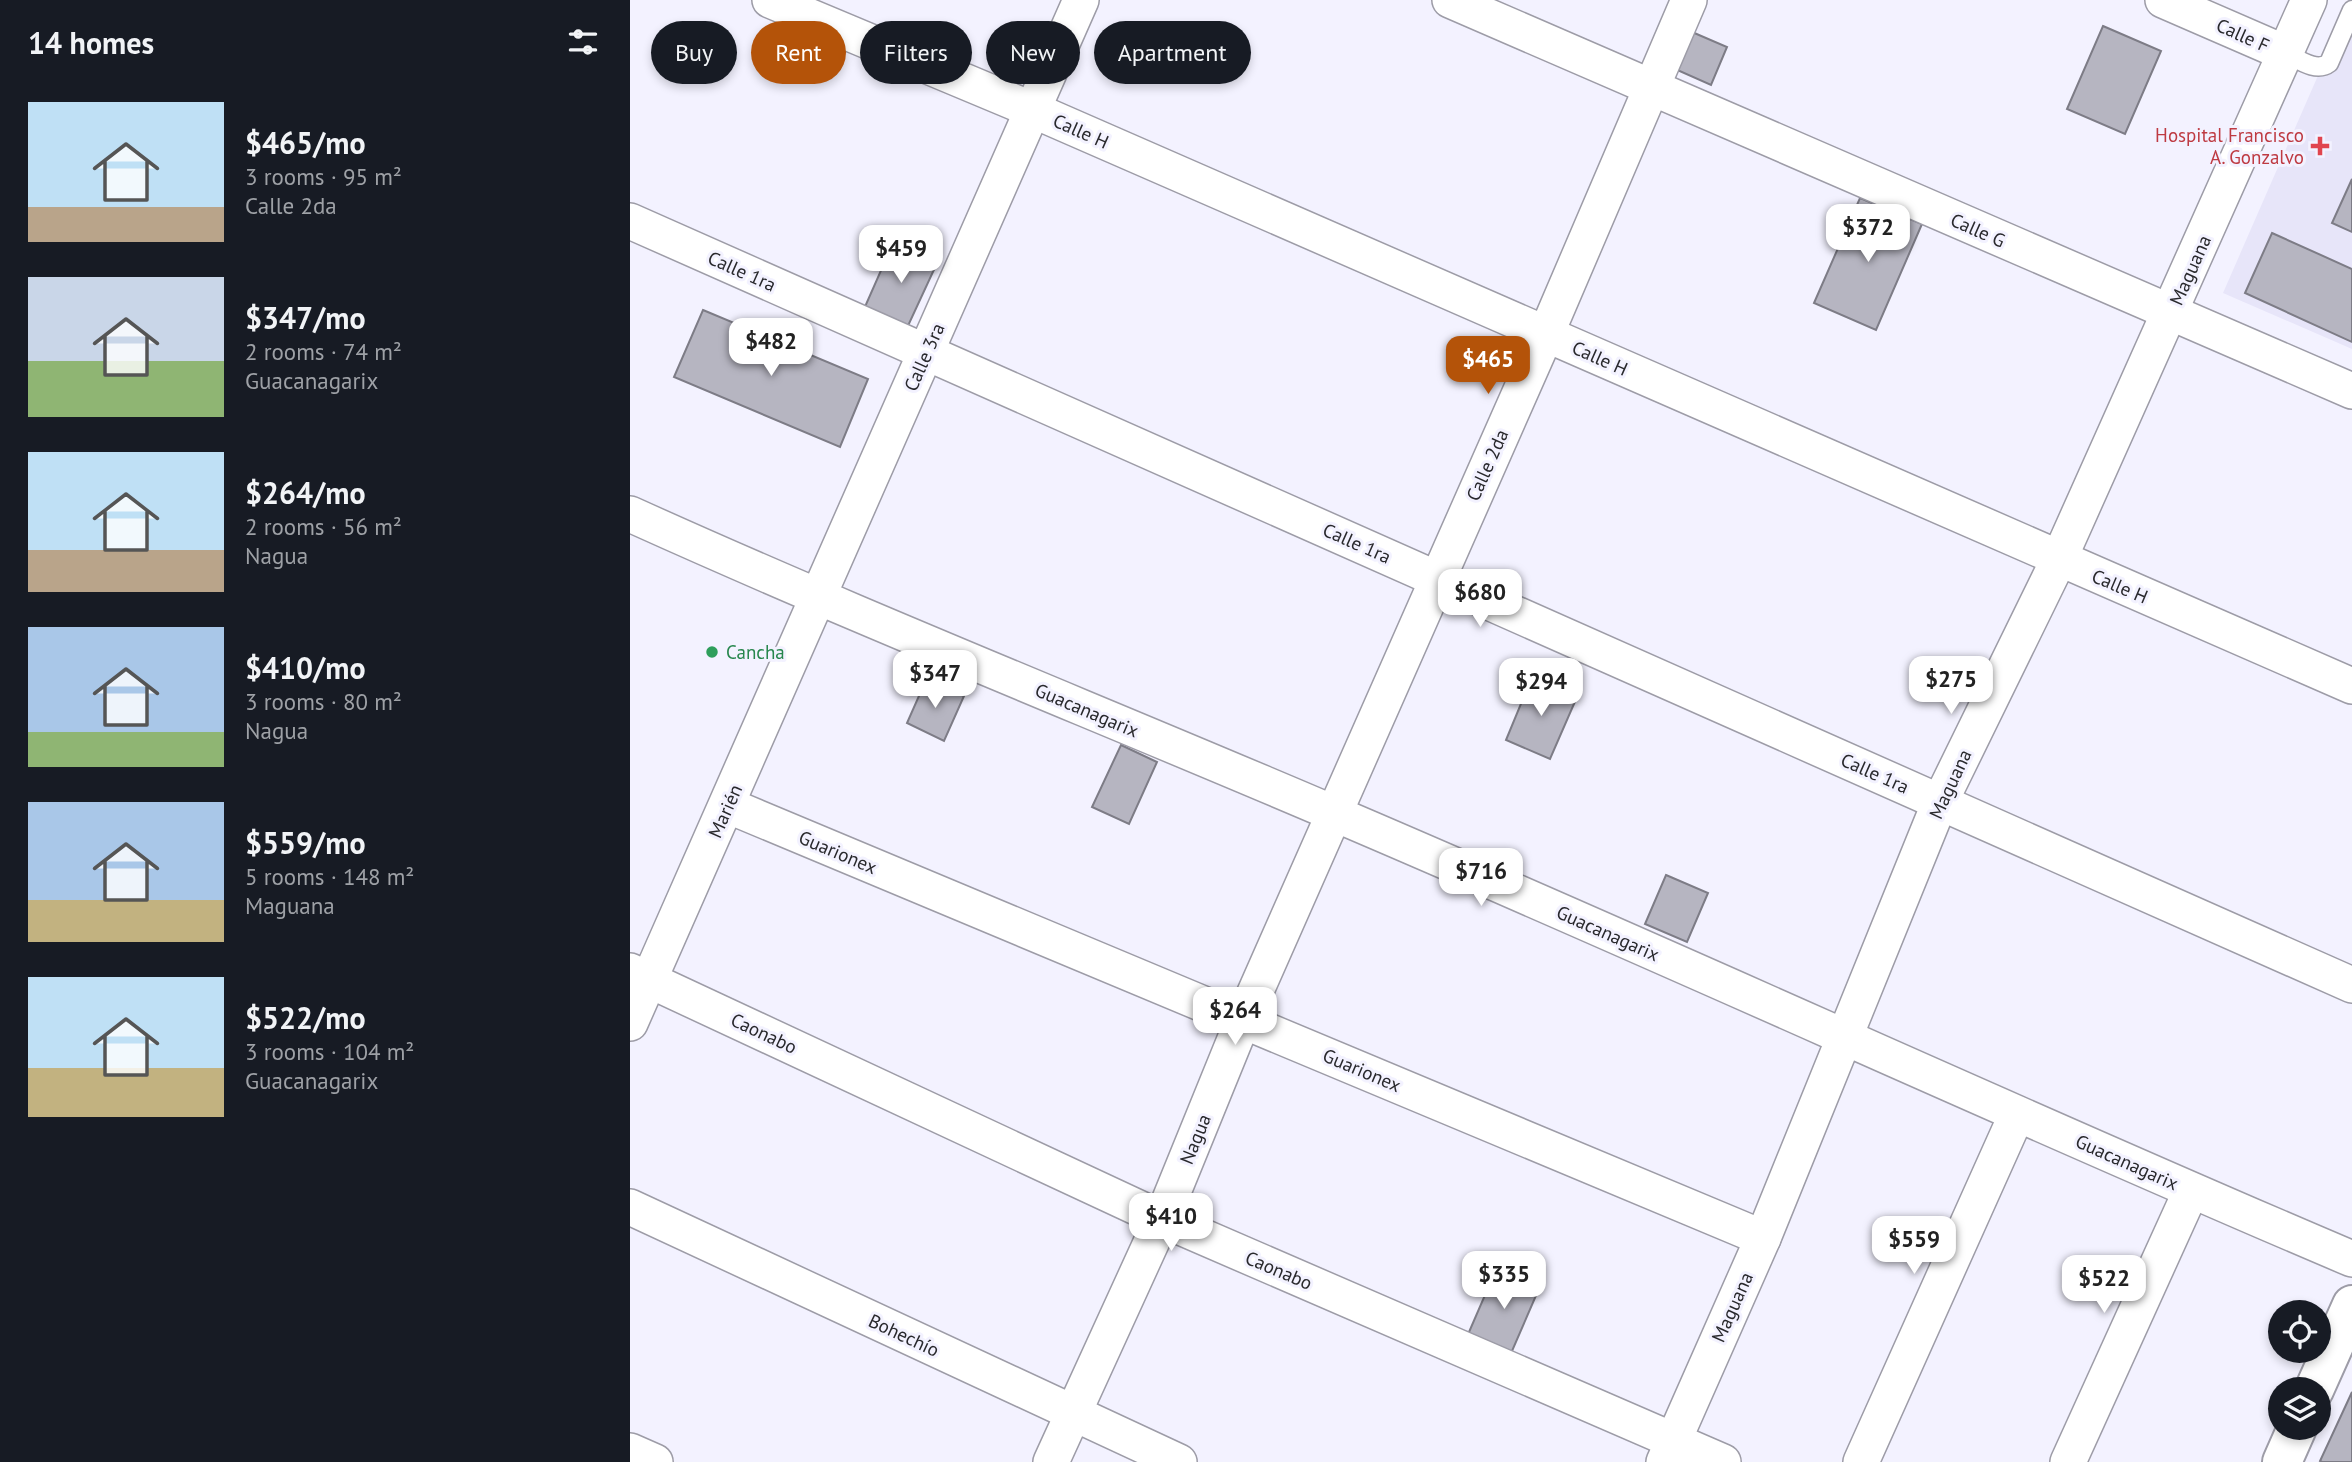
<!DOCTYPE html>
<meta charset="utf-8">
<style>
body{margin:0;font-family:"PT Sans",sans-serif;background:#20242c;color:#f1f3f6;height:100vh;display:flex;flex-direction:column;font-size:26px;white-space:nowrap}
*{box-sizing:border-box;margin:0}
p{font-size:23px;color:#9ea1a6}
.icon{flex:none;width:38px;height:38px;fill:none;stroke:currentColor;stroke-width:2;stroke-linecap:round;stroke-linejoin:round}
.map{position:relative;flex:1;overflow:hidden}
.details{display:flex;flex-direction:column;background:#171b24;width:630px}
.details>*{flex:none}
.hud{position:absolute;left:21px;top:21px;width:665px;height:63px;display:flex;gap:14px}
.fabs{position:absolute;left:1638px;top:1300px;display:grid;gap:14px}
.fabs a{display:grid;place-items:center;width:63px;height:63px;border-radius:50%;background:#171b24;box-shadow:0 4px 10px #0003;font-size:35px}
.price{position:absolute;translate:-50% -60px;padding:0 16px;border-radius:14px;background:#fff;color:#222;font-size:23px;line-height:46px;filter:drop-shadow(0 2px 4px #0008)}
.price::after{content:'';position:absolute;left:50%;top:42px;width:21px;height:16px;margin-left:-10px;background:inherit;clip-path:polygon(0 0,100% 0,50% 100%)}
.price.selected{background:#b45309;color:#fff}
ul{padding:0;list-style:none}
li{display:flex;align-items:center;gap:21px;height:175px;padding:0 28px}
li span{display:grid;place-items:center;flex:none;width:196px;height:140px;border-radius:0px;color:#555}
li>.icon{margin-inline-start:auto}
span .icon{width:84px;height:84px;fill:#fffc;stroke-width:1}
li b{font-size:30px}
h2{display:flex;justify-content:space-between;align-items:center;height:84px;padding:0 28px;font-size:30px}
.pill{padding:0 24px;border-radius:32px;background:#171b24;box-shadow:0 4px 10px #0003;font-size:24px;line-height:63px}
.pill.selected{background:#b45309;color:#fff}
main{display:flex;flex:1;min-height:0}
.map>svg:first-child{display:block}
.built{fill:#e7e5f9}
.building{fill:#b6b5c1;stroke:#7d7c86;stroke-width:2}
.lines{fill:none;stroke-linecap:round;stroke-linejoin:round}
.lane-casing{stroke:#9d9ca7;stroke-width:21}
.street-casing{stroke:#9d9ca7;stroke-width:38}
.secondary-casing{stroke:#9d9ca7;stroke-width:42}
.lane{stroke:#fff;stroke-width:18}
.street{stroke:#fff;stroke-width:35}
.secondary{stroke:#fff;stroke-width:38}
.health-dot{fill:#e0444e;stroke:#f3f2ff;stroke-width:2.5}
.leisure-dot{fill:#2e9e5b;stroke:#f3f2ff;stroke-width:2.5}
.labels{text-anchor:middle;stroke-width:6;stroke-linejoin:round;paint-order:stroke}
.street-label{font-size:19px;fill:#29292d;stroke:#f3f2ff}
.health-label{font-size:19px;fill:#be3a42;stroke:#f3f2ff;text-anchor:end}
.leisure-label{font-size:19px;fill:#27864d;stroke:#f3f2ff;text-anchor:start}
</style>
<main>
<section class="details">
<h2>14 homes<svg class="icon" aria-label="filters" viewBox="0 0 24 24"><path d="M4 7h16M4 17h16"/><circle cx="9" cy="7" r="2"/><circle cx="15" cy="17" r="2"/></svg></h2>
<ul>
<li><span style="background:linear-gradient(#bfe0f5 75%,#b9a48a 0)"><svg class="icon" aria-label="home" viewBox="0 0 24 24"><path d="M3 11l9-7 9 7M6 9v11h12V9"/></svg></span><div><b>$465/mo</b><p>3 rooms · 95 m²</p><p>Calle 2da</p></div></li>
<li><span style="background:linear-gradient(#c9d6e8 60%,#8fb573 0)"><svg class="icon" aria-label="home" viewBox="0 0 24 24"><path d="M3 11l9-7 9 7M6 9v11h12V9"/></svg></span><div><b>$347/mo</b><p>2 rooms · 74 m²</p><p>Guacanagarix</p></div></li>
<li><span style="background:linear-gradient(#bfe0f5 70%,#b9a48a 0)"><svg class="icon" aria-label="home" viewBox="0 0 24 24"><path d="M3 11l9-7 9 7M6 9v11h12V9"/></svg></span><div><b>$264/mo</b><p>2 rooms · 56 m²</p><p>Nagua</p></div></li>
<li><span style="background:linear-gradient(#a9c7e8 75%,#8fb573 0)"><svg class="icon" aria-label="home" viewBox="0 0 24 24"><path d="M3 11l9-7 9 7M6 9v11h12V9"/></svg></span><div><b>$410/mo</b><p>3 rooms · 80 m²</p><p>Nagua</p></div></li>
<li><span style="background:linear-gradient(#a9c7e8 70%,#c2b280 0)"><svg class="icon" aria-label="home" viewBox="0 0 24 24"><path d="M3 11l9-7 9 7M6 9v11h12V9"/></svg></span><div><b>$559/mo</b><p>5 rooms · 148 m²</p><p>Maguana</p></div></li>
<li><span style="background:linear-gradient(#bfe0f5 65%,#c2b280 0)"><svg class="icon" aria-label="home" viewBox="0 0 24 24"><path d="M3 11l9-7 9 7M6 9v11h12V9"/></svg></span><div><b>$522/mo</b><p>3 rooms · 104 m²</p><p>Guacanagarix</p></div></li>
</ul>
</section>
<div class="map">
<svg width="1722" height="1462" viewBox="0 0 1722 1462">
<rect width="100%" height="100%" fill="#f3f2ff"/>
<!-- built -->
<path class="built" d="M1721 0H1722V349L1593 293Z"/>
<!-- building -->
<g class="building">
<path d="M1473 26 1531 51 1495 134 1437 109Z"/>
<path d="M1062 32 1097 47 1081 85 1045 69Z"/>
<path d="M1722 179V232L1702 223Z"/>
<path d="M1230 198 1292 224 1246 330 1184 303Z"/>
<path d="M1642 233 1722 269V342L1615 293Z"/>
<path d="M264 241 308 261 277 328 234 309Z"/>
<path d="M73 310 238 379 210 447 44 377Z"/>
<path d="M902 677 947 697 920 759 876 740Z"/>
<path d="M296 680 334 696 314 741 277 723Z"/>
<path d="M491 745 527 762 499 824 462 807Z"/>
<path d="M1036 875 1078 893 1057 942 1015 924Z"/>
<path d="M868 1265 911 1284 879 1358 836 1339Z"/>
<path d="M1722 1392V1462H1692L1690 1461Z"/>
</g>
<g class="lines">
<!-- lane casing -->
<g class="lane-casing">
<path id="lane" d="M1655 53C1668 59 1686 73 1699 63L1722 10"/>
</g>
<!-- street casing -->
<g class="street-casing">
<g id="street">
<path d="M140 0 403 110 1722 686"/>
<path d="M820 0 1722 391"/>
<path d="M1533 0 1655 53"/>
<path d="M0 221 1722 985"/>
<path d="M0 514C232 619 469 713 703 813 1044 958 1380 1114 1722 1259"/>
<path d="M97 805 1133 1238"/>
<path d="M0 971 532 1219 1093 1462"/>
<path d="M0 1023 451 0"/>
<path d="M0 1207 549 1462"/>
<path d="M0 1451 25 1462"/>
<path d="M421 1462 532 1219 613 1020 916 334 1059 0"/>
<path d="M1034 1462 1133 1238 1310 802 1429 559 1679 0"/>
<path d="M1231 1462 1387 1114"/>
<path d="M1438 1462 1561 1191"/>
</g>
</g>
<!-- secondary casing -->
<g class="secondary-casing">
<g id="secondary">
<path d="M1684 1390 1722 1305"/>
<path d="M1652 1462 1667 1428"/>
</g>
</g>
<!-- lane -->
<use href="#lane" class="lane"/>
<!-- street -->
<use href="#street" class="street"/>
<!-- secondary -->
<use href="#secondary" class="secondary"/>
</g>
<!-- markers -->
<path class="health-dot" d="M1686.5 135.5h7v7h7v7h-7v7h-7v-7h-7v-7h7z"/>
<circle class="leisure-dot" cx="82" cy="652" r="7"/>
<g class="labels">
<!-- street labels -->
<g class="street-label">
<text transform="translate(1613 35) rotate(24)" y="7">Calle F</text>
<text transform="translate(451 131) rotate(24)" y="7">Calle H</text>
<text transform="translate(1348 230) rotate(24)" y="7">Calle G</text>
<text transform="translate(1560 270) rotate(-66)" y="7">Maguana</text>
<text transform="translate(112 271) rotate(24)" y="7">Calle 1ra</text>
<text transform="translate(294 357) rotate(-66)" y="7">Calle 3ra</text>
<text transform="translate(970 358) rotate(24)" y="7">Calle H</text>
<text transform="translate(857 465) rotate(-66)" y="7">Calle 2da</text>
<text transform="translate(727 543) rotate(24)" y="7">Calle 1ra</text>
<text transform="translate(1490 586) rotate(23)" y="7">Calle H</text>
<text transform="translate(457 710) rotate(23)" y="7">Guacanagarix</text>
<text transform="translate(1245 773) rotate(24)" y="7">Calle 1ra</text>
<text transform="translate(1320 784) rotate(-65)" y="7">Maguana</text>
<text transform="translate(95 811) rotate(-66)" y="7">Marién</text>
<text transform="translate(208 852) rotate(23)" y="7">Guarionex</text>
<text transform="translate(978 933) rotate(24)" y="7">Guacanagarix</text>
<text transform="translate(134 1033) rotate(25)" y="7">Caonabo</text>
<text transform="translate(732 1070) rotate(23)" y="7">Guarionex</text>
<text transform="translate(565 1139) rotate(-68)" y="7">Nagua</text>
<text transform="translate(1497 1162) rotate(24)" y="7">Guacanagarix</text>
<text transform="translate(649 1270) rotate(23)" y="7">Caonabo</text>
<text transform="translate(1102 1307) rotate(-66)" y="7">Maguana</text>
<text transform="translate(274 1335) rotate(25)" y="7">Bohechío</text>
</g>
<!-- health labels -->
<g class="health-label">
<text x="1674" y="142">Hospital Francisco<tspan x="1674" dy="22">A. Gonzalvo</tspan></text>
</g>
<!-- leisure labels -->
<g class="leisure-label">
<text x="96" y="659">Cancha</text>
</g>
</g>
</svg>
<div class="fabs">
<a><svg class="icon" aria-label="locate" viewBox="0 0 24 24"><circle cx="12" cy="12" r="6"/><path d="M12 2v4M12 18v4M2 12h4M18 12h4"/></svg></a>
<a><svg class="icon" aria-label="layers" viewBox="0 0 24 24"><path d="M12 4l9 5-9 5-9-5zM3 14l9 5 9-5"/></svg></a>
</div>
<b class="price" style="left:1238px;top:264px">$372</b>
<b class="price" style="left:271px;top:285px">$459</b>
<b class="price" style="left:141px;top:378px">$482</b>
<b class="price selected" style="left:858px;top:396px">$465</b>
<b class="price" style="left:850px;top:629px">$680</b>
<b class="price" style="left:305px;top:710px">$347</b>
<b class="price" style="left:1321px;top:716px">$275</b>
<b class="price" style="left:911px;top:718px">$294</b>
<b class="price" style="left:851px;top:908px">$716</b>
<b class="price" style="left:605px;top:1047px">$264</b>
<b class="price" style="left:541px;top:1253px">$410</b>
<b class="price" style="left:1284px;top:1276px">$559</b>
<b class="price" style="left:874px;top:1311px">$335</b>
<b class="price" style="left:1474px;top:1315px">$522</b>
<div class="hud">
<a class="pill">Buy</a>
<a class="pill selected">Rent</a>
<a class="pill">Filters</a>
<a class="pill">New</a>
<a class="pill">Apartment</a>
</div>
</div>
</main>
